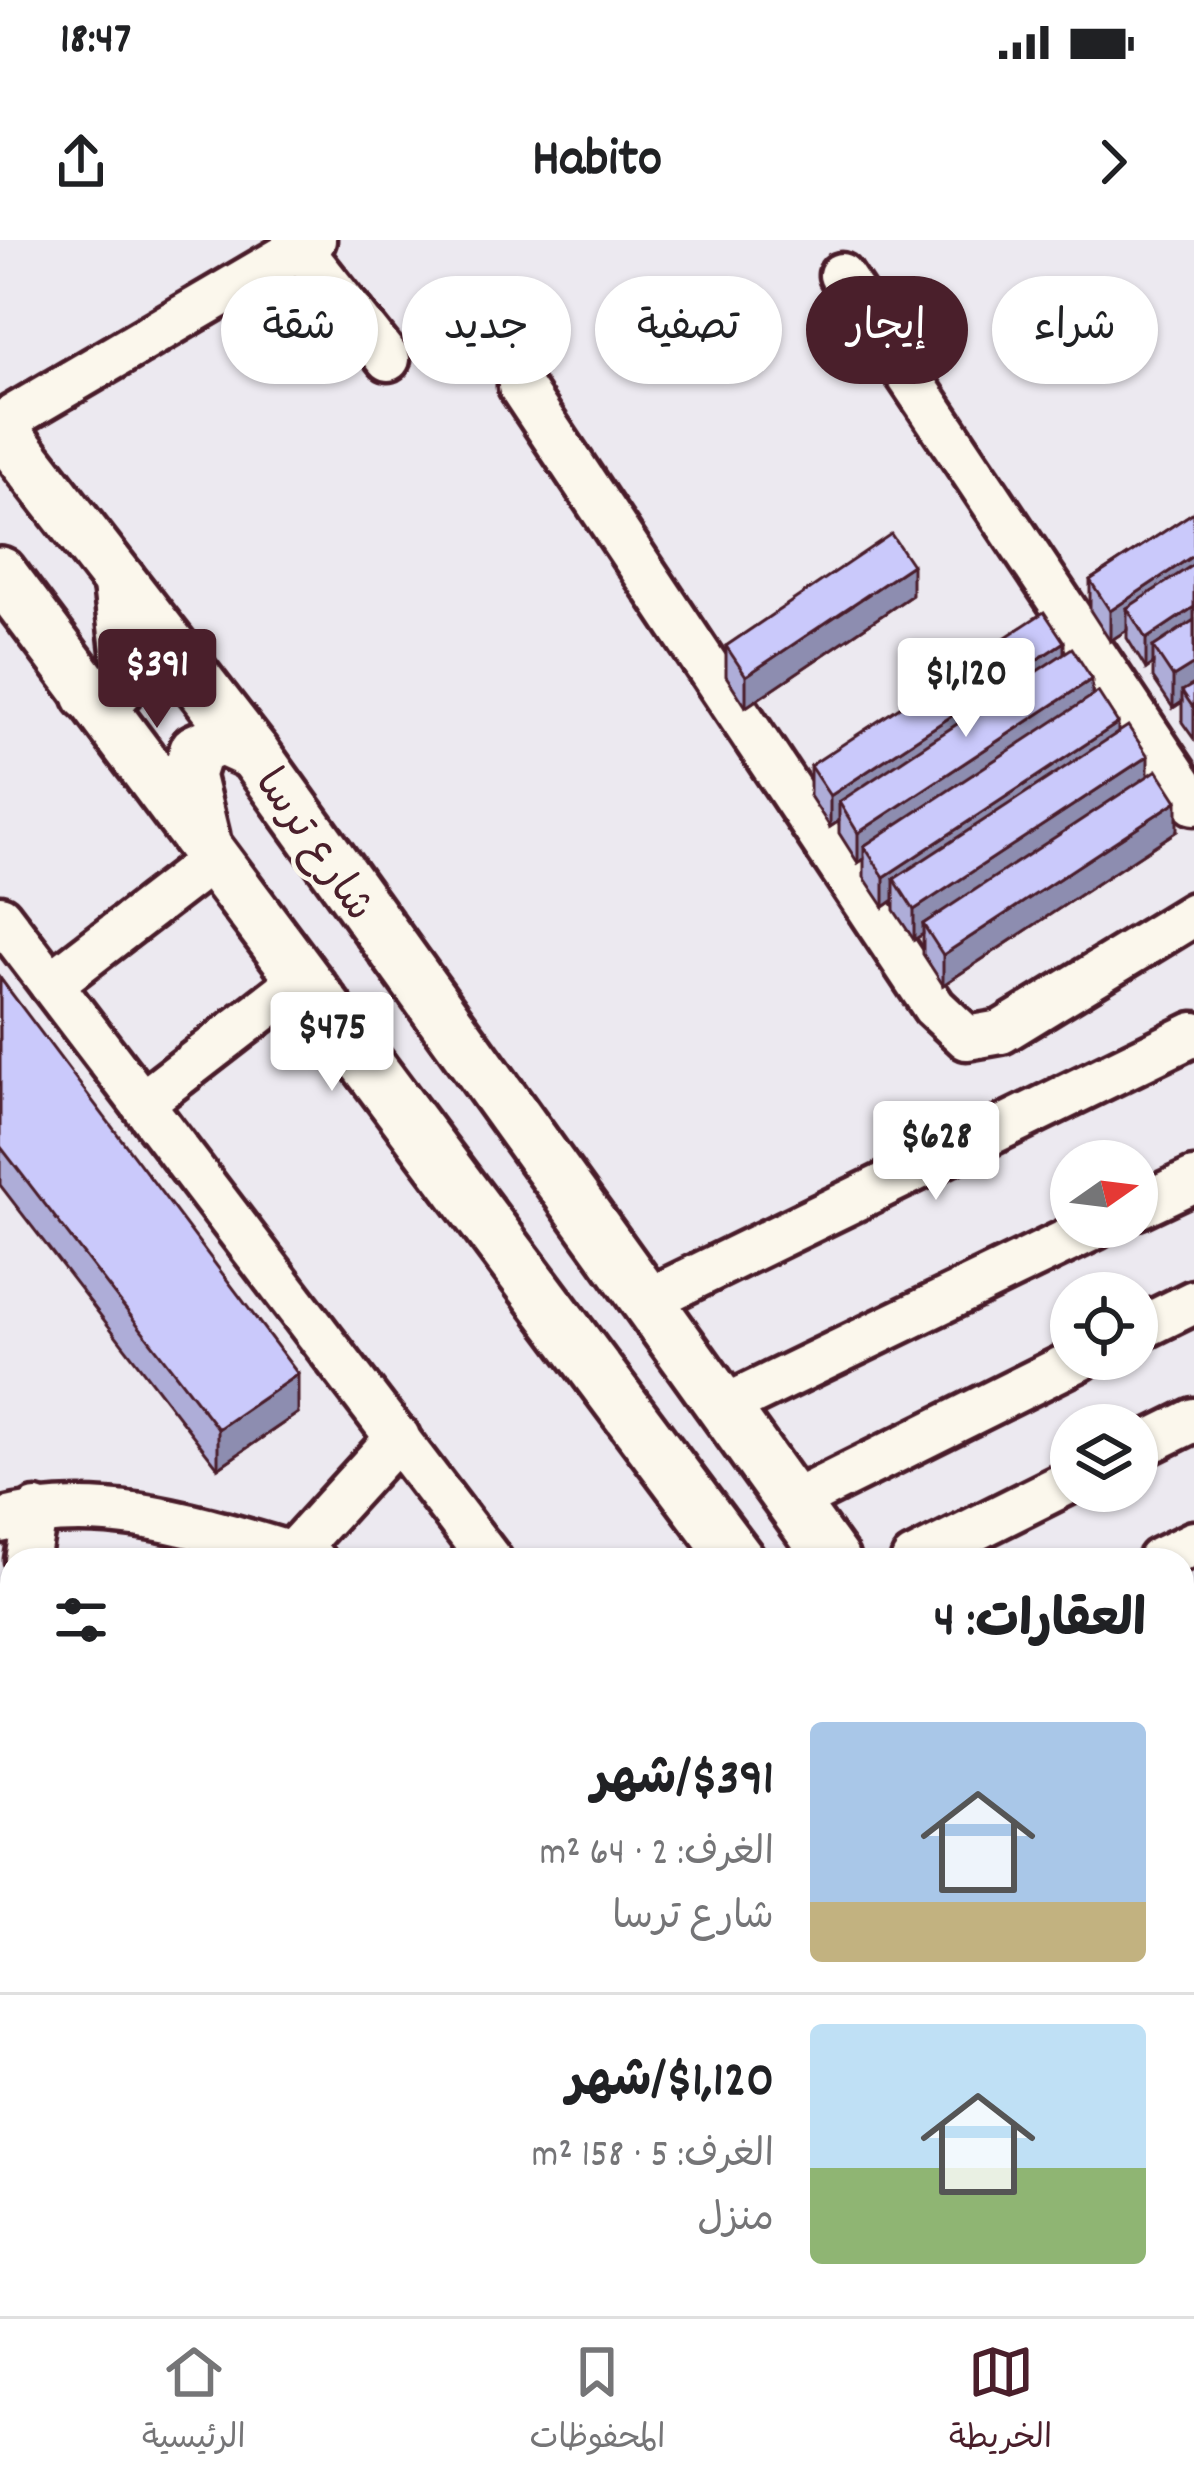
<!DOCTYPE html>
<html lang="ar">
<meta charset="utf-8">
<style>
body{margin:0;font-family:Dekko,"Playpen Sans Arabic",sans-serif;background:#f6f6f6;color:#202124;direction:rtl;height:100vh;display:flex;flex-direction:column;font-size:45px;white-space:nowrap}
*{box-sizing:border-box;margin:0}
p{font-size:39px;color:#757577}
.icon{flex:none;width:66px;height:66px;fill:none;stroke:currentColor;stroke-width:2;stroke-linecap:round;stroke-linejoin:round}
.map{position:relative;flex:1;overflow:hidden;direction:ltr}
.sheet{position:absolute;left:0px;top:1308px;width:1194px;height:768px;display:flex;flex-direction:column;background:#fff;border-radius:36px 36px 0 0;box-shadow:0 3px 9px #0004;direction:rtl}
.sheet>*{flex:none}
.guide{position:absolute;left:36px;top:36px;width:1122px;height:108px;direction:rtl;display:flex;gap:24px}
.needle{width:78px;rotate:76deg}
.fabs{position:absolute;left:1050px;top:900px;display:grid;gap:24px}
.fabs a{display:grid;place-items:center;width:108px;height:108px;border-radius:50%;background:#fff;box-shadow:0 3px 9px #0004;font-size:60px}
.price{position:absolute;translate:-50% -102px;padding:0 27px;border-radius:12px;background:#fff;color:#222;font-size:39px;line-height:78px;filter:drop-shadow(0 3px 6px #0008)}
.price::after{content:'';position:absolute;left:50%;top:72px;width:36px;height:27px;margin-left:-18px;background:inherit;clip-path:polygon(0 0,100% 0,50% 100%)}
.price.selected{background:#4a1f2b;color:#fff}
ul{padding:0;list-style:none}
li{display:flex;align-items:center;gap:36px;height:300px;padding:0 48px}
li+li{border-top:3px solid #e0e0e0}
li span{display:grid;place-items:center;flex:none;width:336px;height:240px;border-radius:12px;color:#555}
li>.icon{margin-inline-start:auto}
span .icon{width:144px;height:144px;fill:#fffc;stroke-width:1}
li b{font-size:51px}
h2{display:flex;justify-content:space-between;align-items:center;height:144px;padding:0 48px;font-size:51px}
.tag{padding:0 42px;border-radius:54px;background:#fff;box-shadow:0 3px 9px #0004;font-size:42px;line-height:108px}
.tag.selected{background:#4a1f2b;color:#fff}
.status{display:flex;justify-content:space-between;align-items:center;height:84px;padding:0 60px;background:#fff;direction:ltr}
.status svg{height:33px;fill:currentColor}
header{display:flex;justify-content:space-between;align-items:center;height:156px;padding:0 48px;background:#fff;font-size:54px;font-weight:700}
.dock{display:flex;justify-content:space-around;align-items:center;height:168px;border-top:3px solid #e0e0e0;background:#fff;font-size:33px;color:#757577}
.dock a{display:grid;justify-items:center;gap:6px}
.dock .selected{color:#4a1f2b}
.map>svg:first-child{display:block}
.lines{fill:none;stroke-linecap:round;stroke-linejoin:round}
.minor-casing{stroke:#4a1f2b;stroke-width:51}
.major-casing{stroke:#4a1f2b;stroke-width:60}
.minor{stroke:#fbf7ec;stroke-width:42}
.major{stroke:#fbf7ec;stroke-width:51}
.major-bridge-casing{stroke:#4a1f2b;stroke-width:60;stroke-linecap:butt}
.major-bridge{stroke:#fbf7ec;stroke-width:51}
.wall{fill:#aeadd8;stroke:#4a1f2b;stroke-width:3}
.shaded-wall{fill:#8d8db0;stroke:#4a1f2b;stroke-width:3}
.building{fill:#cac9fb;stroke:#4a1f2b;stroke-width:3}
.labels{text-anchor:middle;stroke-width:9;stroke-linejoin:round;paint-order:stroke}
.street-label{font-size:42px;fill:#4a1f2b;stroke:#fbf7ec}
</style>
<div class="status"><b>18:47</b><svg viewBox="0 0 49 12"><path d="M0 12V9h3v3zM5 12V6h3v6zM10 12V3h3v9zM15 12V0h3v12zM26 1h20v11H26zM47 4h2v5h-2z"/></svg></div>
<header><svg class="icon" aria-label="forward" viewBox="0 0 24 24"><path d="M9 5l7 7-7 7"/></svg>Habito<svg class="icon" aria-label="share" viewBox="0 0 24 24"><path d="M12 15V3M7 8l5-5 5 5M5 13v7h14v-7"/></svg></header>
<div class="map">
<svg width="1194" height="2076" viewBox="0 0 1194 2076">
<rect width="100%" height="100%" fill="#ece9f0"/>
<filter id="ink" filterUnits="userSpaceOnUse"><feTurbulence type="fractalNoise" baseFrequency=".00833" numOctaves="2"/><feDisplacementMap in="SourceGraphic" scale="24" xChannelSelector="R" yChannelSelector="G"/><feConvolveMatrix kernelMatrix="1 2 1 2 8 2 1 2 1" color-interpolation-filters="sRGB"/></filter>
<g filter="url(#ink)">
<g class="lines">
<!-- minor casing -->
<g class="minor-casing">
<g id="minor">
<path d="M294 0 388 119"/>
<path d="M841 35 1194 563"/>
<path d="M520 146 934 767 967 798 1001 792 1194 674"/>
<path d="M0 184 314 0"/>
<path d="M0 677 490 1320"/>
<path d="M51 744 212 620"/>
<path d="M142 863 301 740"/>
<path d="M1137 967 1194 940"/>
<path d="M644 1062 1194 794"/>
<path d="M1137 1090 1194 1062"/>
<path d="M722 1168 1096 987"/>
<path d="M1137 1208 1194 1180"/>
<path d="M791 1263 1080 1119"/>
<path d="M0 1281C106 1252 210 1291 313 1320"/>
<path d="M27 1320 36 1271"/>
<path d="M286 1320 398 1197"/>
<path d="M913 1320 1071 1241"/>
<path d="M1159 1320 1194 1303"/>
<path d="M1182 1425 1194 1419"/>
<path d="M1182 1520 1194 1514"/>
<path d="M1182 1666 1194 1660"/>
<path d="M0 1849 12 1865"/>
<path d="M1182 2014 1194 2012"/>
<path d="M252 2064 256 2076"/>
<path d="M386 2064 391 2076"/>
<path d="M541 2064 546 2076"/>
<path d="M698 2064 704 2076"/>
<path d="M745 2076 771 2064"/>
<path d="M1016 2076 1046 2064"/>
</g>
</g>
<!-- major casing -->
<g class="major-casing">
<g id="major">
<path d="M0 187 254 514 833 1320"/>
<path d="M0 333 738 1320"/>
<path d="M89 455 117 449 130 431 119 340"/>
<path d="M203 597 188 535 196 510 221 499 254 514"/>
<path d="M1182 1797 1194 1812"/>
<path d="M1182 1981 1194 1975"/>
<path d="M836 2076 864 2064"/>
<path d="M962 2076 991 2064"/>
</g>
</g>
<!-- minor -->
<use href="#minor" class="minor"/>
<!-- major -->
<use href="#major" class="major"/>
<!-- major-bridge casing -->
<g class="major-bridge-casing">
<path id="major-bridge" d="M1182 1925 1194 1919"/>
</g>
<!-- major-bridge -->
<use href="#major-bridge" class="major-bridge"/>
</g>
<!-- wall -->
<g class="wall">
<path d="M1194 272V499L1182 482V462L1173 468 1153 438V424L1146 429 1127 398V390L1110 401 1090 370V340Z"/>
<path d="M912 355 746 467 726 436V406Z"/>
<path d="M1064 414 1148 536 1177 591 943 745 923 714V694L914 700 894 670V660L884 667 864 637V619L858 623 839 593V581L830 587 810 556V526Z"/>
<path d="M0 738 298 1173 218 1228 0 945Z"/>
</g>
<!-- shaded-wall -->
<g class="shaded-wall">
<path d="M1194 315V346L1127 368V390L1110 401V371Z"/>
<path d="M912 325V355L746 467V436Z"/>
<path d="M1194 367V398L1153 407V424L1146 429V399Z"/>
<path d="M1064 402V433L839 562V581L830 587V556Z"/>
<path d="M1194 424V454L1182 451V462L1173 468V437Z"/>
<path d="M1092 439V469L864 606V619L858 623V593Z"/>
<path d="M1118 483V513L894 639V660L884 667V637Z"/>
<path d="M1148 516V546L923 684V694L914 700V670Z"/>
<path d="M1177 561V591L943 745V715Z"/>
<path d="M298 1134V1173L218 1228V1189Z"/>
</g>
<!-- building -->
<g class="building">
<path d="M1194 272V315L1110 371 1090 340Z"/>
<path d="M891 294 912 325 746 436 726 406Z"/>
<path d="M1194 324V367L1146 399 1127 368Z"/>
<path d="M1044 372 1064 402 830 556 810 526Z"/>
<path d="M1194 380V424L1173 437 1153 407Z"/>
<path d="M1072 408 1092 439 858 593 839 562Z"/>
<path d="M1194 444V469L1182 451Z"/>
<path d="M1098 452 1118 483 884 637 864 606Z"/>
<path d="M1128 486 1148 516 914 670 894 639Z"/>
<path d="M1157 530 1177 561 943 715 923 684Z"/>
<path d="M0 738 298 1134 218 1189 0 906Z"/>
</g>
</g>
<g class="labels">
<!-- street labels -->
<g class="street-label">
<text transform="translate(317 603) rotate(55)" y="15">شارع ترسا</text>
</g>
</g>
</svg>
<div class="fabs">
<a><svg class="needle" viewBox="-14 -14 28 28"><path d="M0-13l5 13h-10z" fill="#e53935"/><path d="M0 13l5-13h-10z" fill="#757577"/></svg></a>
<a><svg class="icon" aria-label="locate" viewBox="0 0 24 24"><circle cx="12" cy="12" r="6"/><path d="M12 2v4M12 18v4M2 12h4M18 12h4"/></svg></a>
<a><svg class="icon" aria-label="layers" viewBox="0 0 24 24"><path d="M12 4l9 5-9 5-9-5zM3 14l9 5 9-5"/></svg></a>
</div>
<b class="price selected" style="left:157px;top:491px">$391</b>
<b class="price" style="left:966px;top:500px">$1,120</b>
<b class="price" style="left:332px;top:854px">$475</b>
<b class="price" style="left:936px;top:963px">$628</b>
<div class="guide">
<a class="tag">شراء</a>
<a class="tag selected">إيجار</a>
<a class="tag">تصفية</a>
<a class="tag">جديد</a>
<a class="tag">شقة</a>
</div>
<section class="sheet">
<h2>العقارات: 4<svg class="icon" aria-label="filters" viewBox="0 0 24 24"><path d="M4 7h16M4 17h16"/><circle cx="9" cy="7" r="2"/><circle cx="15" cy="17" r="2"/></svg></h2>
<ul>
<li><span style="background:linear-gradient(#a9c7e8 75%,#c2b280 0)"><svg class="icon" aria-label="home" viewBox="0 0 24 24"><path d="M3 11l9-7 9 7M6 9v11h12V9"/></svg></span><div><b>$391/شهر</b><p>الغرف: 2 · 64 m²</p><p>شارع ترسا</p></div></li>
<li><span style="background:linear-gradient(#bfe0f5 60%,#8fb573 0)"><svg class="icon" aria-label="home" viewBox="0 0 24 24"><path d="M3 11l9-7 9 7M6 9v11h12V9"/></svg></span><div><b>$1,120/شهر</b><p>الغرف: 5 · 158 m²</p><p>منزل</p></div></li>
</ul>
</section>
</div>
<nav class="dock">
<a class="selected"><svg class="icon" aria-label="map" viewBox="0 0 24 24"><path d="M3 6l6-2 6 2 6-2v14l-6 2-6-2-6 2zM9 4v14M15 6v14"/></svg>الخريطة</a>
<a><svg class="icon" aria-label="saved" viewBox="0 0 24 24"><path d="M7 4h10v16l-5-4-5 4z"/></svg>المحفوظات</a>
<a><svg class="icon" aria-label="home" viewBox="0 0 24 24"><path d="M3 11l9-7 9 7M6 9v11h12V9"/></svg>الرئيسية</a>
</nav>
